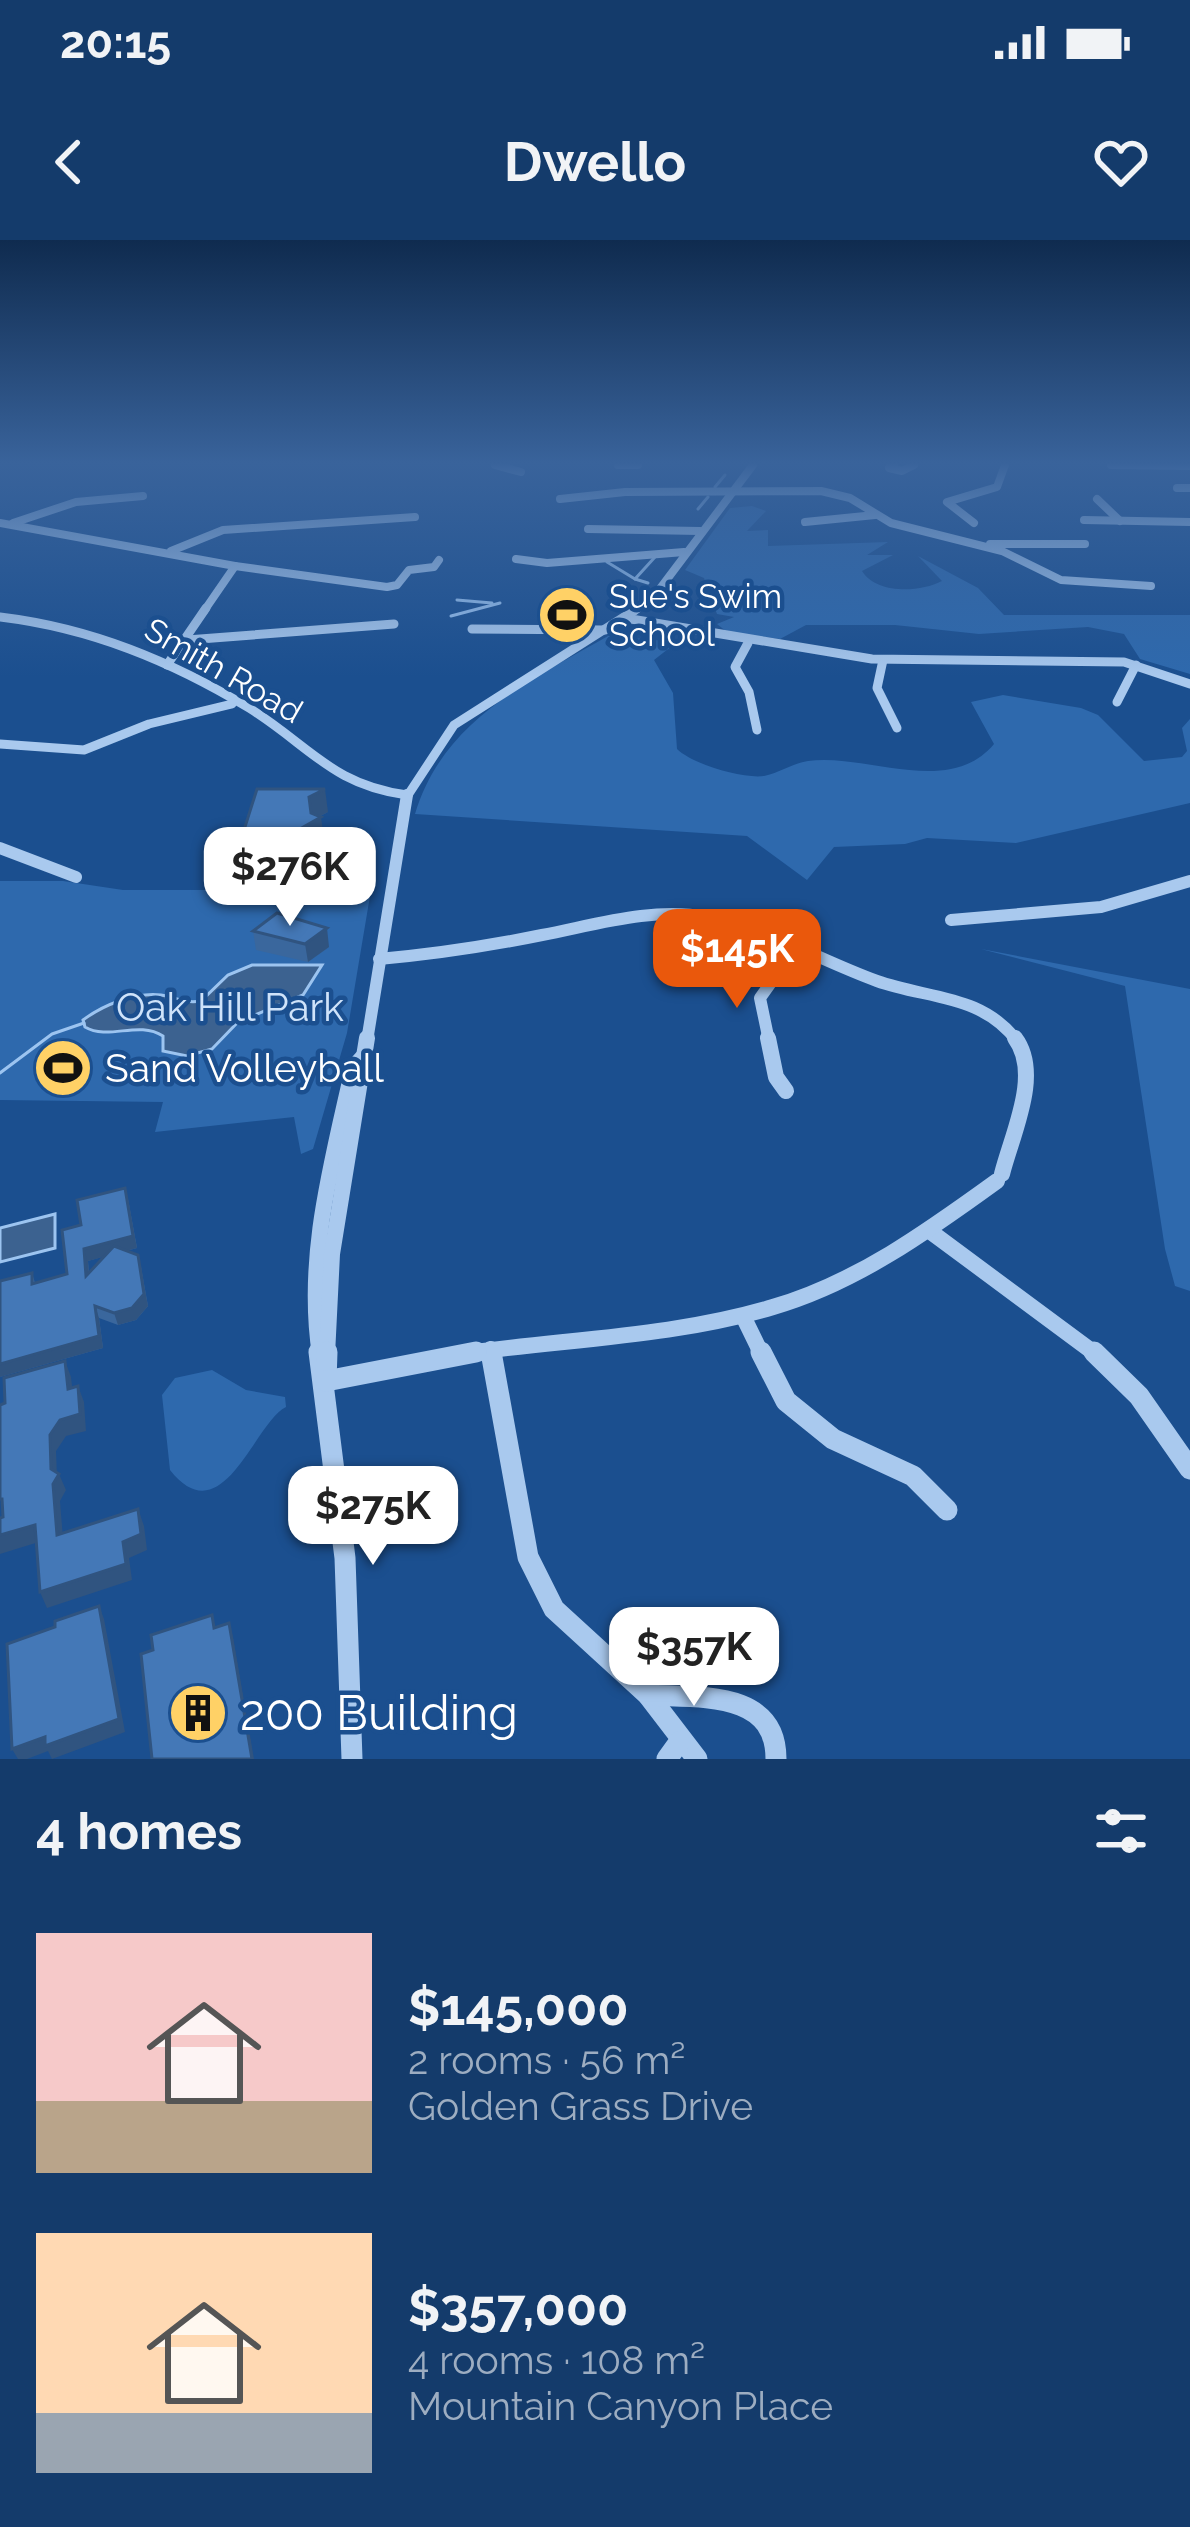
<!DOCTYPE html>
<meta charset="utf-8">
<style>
body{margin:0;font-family:Raleway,sans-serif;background:#214673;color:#f1f3f6;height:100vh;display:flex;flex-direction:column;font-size:45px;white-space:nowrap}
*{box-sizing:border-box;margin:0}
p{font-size:39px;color:#9dadc1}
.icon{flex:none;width:66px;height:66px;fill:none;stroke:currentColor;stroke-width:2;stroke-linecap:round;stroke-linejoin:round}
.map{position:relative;height:1519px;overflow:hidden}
.drawer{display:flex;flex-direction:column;background:#143b6b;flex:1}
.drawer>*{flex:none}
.price{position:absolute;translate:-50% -102px;padding:0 27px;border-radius:24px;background:#fff;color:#222;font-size:39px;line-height:78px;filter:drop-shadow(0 3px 6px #0008)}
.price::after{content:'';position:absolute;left:50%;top:72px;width:36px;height:27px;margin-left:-18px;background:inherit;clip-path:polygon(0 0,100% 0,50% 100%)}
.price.active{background:#ea580c;color:#fff}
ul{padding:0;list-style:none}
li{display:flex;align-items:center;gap:36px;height:300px;padding:0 36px}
li span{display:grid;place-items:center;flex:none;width:336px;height:240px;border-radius:0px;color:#555}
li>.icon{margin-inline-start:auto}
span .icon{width:144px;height:144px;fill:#fffc;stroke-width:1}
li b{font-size:51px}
h2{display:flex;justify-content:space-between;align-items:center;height:144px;padding:0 36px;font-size:51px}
.status{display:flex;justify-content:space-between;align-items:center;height:84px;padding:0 60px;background:#143b6b;direction:ltr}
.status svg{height:33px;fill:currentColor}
header{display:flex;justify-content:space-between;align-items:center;height:156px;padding:0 36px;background:#143b6b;font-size:54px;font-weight:700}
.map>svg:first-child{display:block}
.green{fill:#2e69ad}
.water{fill:#3c6290;stroke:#9cc4f0;stroke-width:3}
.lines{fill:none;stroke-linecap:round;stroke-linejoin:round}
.stream{stroke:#9cc4f0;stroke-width:3}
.minor-far4{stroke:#a9c9ee;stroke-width:8}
.minor-far3{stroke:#a9c9ee;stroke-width:9}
.minor-far2{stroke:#a9c9ee;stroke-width:12}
.minor-far1{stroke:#a9c9ee;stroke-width:16}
.minor{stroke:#a9c9ee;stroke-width:21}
.wall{fill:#3a679d;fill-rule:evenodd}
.shaded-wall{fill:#305480}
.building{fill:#4478b7;stroke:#305480;stroke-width:3}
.labels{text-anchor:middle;stroke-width:9;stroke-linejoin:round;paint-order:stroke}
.far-poi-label{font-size:33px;fill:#fff;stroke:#1b4f8f;text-anchor:start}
.far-street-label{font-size:33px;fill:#fff;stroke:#1b4f8f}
.park-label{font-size:39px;fill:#cfe3fa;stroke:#1b4f8f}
.poi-label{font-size:39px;fill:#fff;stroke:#1b4f8f;text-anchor:start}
.near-poi-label{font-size:48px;fill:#fff;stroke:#1b4f8f;text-anchor:start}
</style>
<div class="status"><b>20:15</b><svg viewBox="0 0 49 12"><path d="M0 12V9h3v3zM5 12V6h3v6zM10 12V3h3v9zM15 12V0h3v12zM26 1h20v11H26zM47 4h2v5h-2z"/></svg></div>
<header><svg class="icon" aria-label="back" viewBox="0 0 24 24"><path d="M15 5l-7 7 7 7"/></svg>Dwello<svg class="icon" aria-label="heart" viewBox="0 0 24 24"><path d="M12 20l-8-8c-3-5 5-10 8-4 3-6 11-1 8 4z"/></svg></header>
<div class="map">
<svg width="1190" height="1519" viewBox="0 0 1190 1519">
<rect width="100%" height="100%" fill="#1b4f8f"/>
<!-- green -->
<g class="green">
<path d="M752 266 766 271 747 291 768 290V306L888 302 867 315H893L862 331C876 354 919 353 942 341L918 316 978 348 1004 375H1190V434L1140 419 1124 394 1088 387 979 394 895 385H806L780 399 727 392 717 384 734 377 717 374 704 338 685 330 730 268Z"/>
<path d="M608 396 677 402 654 420 673 453 677 509C692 524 743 539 764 536 779 533 793 523 808 521 867 513 949 558 994 504L971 462 1003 455 1081 468 1098 475 1144 521 1182 517 1187 511 1182 488 1190 479V563L1016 603 927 598 905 604 834 607 807 640 747 596 415 574C443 480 529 441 608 396Z"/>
<path d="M0 641H63L123 650H371L347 793 313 909 301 914 294 877 155 892 163 862 0 860Z"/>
<path d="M981 709 1190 749V1051L1175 1046 1165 1009 1125 746Z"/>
<path d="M212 1130 246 1150 285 1157 286 1167C255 1181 223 1297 170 1230L162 1155 175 1138Z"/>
</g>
<!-- water -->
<g class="water">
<path d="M252 725H322L303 755 238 782 212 809 187 816 163 811V796C138 780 109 801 85 787L83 780C103 765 135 752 161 755 176 757 184 764 201 761L228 735Z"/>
<path d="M55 974V1008L0 1022V988Z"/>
</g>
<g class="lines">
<!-- stream -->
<g class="stream">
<path d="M715 247 725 235"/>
<path d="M698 269 708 257"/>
<path d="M607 322 635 339"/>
<path d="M648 343 635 339 655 317"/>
<path d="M457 360 492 363"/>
<path d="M451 376 500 363"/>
<path d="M0 833 52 794 84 783"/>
</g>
<!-- minor-far4 -->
<g class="minor-far4">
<path d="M495 225 521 232"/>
<path d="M618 225H638"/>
<path d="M894 225 889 228 902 231 914 225"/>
<path d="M1111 225 1190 226"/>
<path d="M1177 248H1190"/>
<path d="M560 259 625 252 821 251 850 258 891 283 1002 311 1061 340 1151 346"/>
<path d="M1097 259 1120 281"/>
<path d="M1084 280 1190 282"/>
<path d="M805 282 875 275"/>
<path d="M0 283 235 326 204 371"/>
<path d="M13 283 76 262 143 256"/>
<path d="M974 283 947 262 997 247 1005 225"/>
<path d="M588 289 700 291"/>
<path d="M990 304H1085"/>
<path d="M171 311 223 290 415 277"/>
<path d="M516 319 547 323 684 312"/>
<path d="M235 326 387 347 397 345 409 330 434 327 439 320"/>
<path d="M635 371 659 350 753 225"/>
</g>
<!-- minor-far3 -->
<g class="minor-far3">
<path d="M0 377C91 388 171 421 249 468 310 506 332 545 407 555"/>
<path d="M625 378 872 419 1124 422 1190 444"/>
<path d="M472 389 605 390"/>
<path d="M187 400 394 384"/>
<path d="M748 403 735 427 749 452 757 490"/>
<path d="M883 420 877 448 897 488"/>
<path d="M167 425 206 368"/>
<path d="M1117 462 1136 425"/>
<path d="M0 504 84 510 149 484 232 464"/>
<path d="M406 558 454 485 638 368"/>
</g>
<!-- minor-far2 -->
<g class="minor-far2">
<path d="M0 608 76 637"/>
<path d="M951 680 1101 667 1190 641"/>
<path d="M379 719C435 714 488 706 542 695 595 685 652 667 706 677 767 688 819 720 877 741 927 759 982 754 1017 801"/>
<path d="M367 801 407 555"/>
<path d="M769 801 760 758 785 723 803 712"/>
</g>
<!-- minor-far1 -->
<g class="minor-far1">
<path d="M768 798 776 837 786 851"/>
<path d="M1002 934C1012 894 1042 834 1015 798"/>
<path d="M931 992 1097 1115"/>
<path d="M743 1076 762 1115"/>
<path d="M491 1109 492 1115"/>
<path d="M320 1115C305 1017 332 923 353 828L363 817"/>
<path d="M327 1115 332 1014 367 798"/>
<path d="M454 1115C560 1099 670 1098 773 1067 856 1043 928 991 997 941"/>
</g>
<!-- minor -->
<g class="minor">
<path d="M319 1112 345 1318 352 1519"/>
<path d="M491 1112 528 1317 554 1369 648 1455 697 1519"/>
<path d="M761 1112 786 1161 833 1199 913 1236 947 1270"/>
<path d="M1094 1112 1139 1156 1190 1229"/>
<path d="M326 1141 327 1112"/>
<path d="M326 1141 476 1112"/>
<path d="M648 1455C700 1458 776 1450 776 1519"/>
<path d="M667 1519 680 1501"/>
</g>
</g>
<!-- wall -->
<g class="wall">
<path d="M328 572 320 576 324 600 301 614H249L244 590Z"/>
<path d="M253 691 329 707 308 722 256 710Z"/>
<path d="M128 959 137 1008 126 1011 141 1027 148 1066 136 1080 118 1085 99 1078 103 1108 0 1137 32 1033 35 1043 67 1034 81 985ZM105 1016 89 1033 88 1021Z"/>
</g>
<!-- shaded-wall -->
<g class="shaded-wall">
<path d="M325 549 328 572 313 580 309 557Z"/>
<path d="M321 577 324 600 301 614 298 590Z"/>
<path d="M327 688 329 707 308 722 305 704Z"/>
<path d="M125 948 137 1008 88 1021 90 1048 86 1036 84 1009Z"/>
<path d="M138 1015 148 1066 136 1080 118 1085 114 1073Z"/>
<path d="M95 1066 99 1078 103 1108 0 1137V1124Z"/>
<path d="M65 1121 71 1137 74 1165 68 1149Z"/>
<path d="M78 1146 84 1162 86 1191 66 1196 56 1211 57 1237 59 1234 66 1250 60 1261 64 1311 57 1295 51 1229 50 1195Z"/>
<path d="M138 1269 144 1286 147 1310 129 1318 132 1340 47 1368 40 1352 123 1302Z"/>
<path d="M35 1285 42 1301 0 1314V1295Z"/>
<path d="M99 1366 104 1379 125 1492 52 1519 48 1511 27 1519H18L12 1509Z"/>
<path d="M229 1383 233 1397 254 1519H252Z"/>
</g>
<!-- building -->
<g class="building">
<path d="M257 549H325L309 557 311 573 321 577 298 590H244Z"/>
<path d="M277 673 327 688 305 704 253 691Z"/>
<path d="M125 948 133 996 84 1009 86 1036 114 1006 138 1015 144 1054 132 1068 114 1073 95 1066 99 1096 0 1124V1041L32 1033V1044L67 1034 62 990 81 985 77 960Z"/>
<path d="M65 1121 68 1149 78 1146 80 1174 60 1180 50 1195 51 1229 59 1234 53 1244 57 1295 138 1269 141 1294 123 1302 126 1324 40 1352 35 1285 0 1295V1278L3 1277 2 1259H0V1165L5 1163 4 1138Z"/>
<path d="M99 1366 119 1479 45 1506V1497L12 1509 7 1404 55 1387V1381Z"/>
<path d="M212 1375 214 1388 229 1383 252 1519H152L141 1414 153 1410 151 1395Z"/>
</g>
<!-- sky -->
<linearGradient id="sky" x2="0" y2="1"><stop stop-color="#0f2b4f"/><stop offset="0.51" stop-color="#39639b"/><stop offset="1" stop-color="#39639b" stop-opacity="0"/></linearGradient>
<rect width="1190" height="437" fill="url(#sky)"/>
<!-- icons -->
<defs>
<g id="stadium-disc" transform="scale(3)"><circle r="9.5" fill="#ffd166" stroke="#1b4f8f"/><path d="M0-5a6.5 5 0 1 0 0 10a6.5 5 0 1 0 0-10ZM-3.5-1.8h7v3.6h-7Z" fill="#111"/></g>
<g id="building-disc" transform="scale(3)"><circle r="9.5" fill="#ffd166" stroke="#1b4f8f"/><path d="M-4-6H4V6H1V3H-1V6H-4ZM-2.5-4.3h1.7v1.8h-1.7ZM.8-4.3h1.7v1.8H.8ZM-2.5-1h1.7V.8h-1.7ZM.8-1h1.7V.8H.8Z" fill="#111"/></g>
</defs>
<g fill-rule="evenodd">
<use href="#stadium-disc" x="567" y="375"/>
<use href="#stadium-disc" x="63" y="828"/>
<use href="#building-disc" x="198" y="1473"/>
</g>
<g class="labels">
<!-- far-poi labels -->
<g class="far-poi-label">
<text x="609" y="368">Sue's Swim<tspan x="609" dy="38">School</tspan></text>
</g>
<!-- far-street labels -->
<g class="far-street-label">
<text transform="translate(224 430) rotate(30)" y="12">Smith Road</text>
</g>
<!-- park labels -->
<g class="park-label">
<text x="230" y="781">Oak Hill Park</text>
</g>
<!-- poi labels -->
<g class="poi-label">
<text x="105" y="842">Sand Volleyball</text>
</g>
<!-- near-poi labels -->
<g class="near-poi-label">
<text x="240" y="1490">200 Building</text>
</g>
</g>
</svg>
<b class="price" style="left:290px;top:689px">$276K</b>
<b class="price active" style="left:737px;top:771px">$145K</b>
<b class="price" style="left:373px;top:1328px">$275K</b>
<b class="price" style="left:694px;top:1469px">$357K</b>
</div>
<section class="drawer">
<h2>4 homes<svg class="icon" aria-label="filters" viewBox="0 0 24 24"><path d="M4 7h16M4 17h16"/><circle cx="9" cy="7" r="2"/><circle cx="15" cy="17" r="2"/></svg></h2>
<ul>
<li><span style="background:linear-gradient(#f6c9c9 70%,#b9a48a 0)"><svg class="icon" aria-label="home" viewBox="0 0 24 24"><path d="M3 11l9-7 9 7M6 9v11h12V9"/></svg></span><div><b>$145,000</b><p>2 rooms · 56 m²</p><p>Golden Grass Drive</p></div></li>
<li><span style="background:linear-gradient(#ffd9b3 75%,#9aa5b1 0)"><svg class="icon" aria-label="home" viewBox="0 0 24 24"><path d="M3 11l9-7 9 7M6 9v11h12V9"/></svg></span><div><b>$357,000</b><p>4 rooms · 108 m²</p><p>Mountain Canyon Place</p></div></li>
</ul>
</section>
